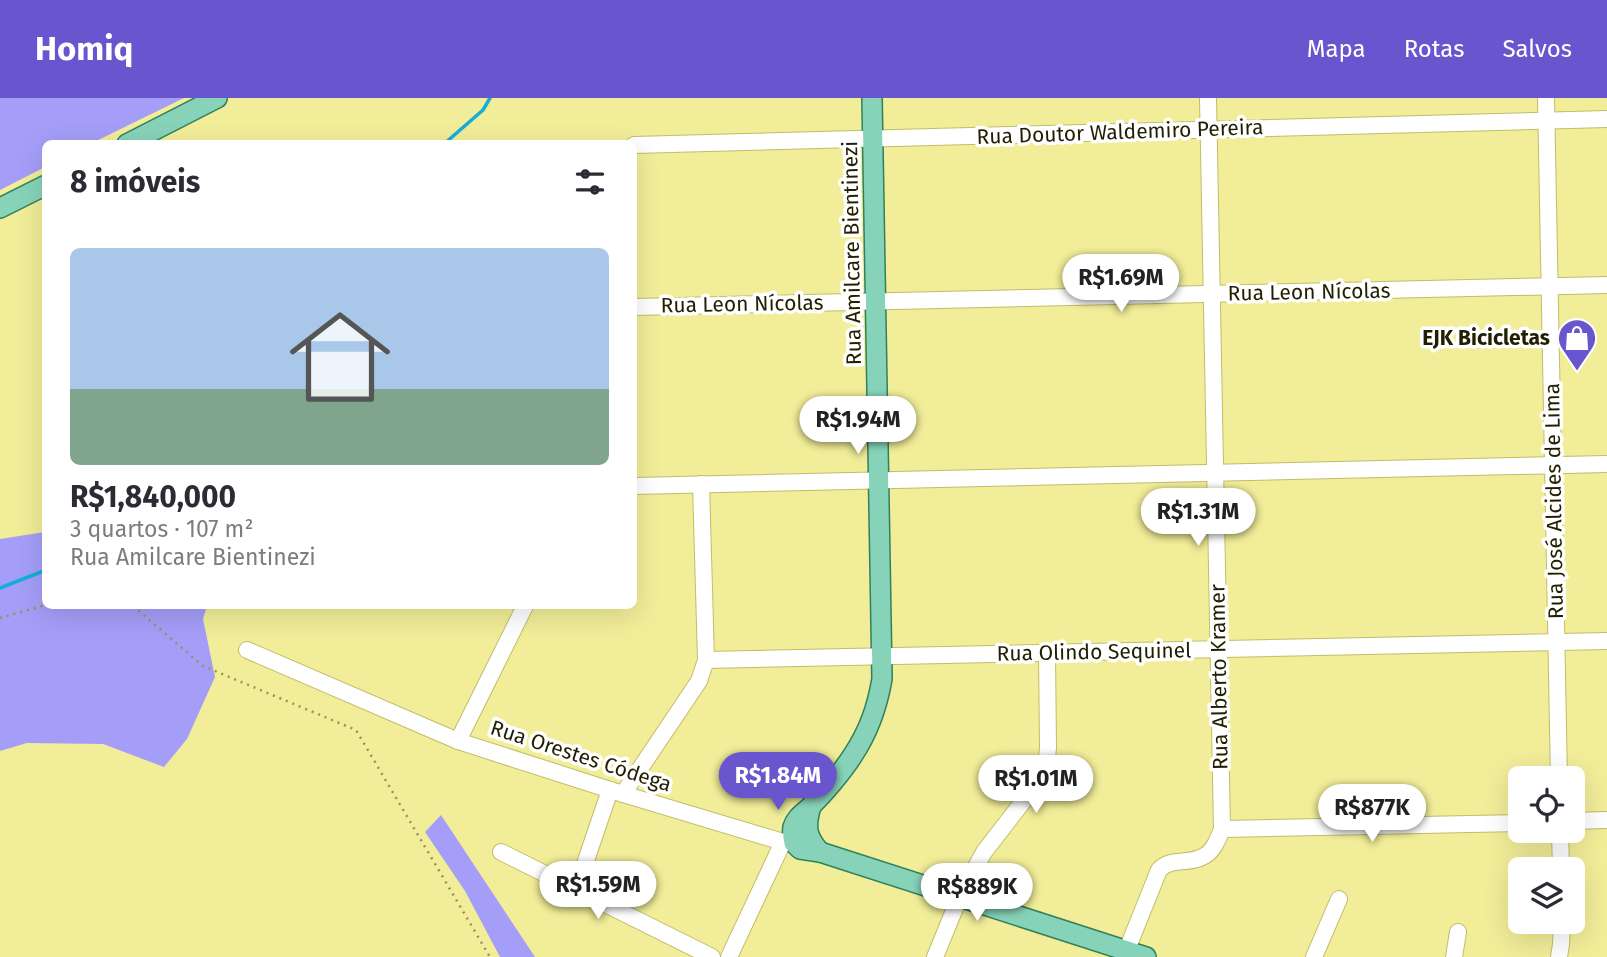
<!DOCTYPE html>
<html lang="pt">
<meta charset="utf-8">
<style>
body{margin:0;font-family:"Fira Sans",sans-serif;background:#f2f2f3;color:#2b2b33;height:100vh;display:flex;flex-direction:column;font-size:26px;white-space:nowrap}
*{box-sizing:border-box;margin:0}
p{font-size:23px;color:#7c7c81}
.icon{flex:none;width:38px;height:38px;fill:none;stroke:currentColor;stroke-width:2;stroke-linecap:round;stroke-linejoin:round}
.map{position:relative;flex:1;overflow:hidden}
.side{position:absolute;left:42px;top:42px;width:595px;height:469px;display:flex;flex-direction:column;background:#fff;border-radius:10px;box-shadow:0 7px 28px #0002}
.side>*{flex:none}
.fabs{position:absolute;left:1508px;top:668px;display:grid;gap:14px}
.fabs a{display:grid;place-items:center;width:77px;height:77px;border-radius:10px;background:#fff;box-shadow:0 7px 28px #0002;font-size:35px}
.price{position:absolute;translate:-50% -60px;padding:0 16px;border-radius:24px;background:#fff;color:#222;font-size:23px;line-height:46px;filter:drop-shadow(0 2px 4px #0008)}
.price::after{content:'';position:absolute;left:50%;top:42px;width:21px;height:16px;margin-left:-10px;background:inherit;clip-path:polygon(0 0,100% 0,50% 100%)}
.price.on{background:#6956cf;color:#fff}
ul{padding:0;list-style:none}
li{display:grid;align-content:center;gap:14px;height:371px;padding:0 28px}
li+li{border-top:2px solid #e1e1e2}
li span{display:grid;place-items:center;height:217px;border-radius:10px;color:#555}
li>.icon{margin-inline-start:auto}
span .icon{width:126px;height:126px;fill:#fffc;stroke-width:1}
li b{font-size:30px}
h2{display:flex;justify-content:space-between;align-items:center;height:84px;padding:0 28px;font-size:30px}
header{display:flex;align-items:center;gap:42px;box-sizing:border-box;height:98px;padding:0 35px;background:#6956cf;color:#fff}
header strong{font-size:33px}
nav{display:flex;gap:38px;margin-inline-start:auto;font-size:24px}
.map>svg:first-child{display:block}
.forest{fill:#a49ef8}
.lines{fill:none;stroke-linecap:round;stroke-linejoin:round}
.stream{stroke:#17adda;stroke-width:3.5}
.minor-casing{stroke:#c1bd6a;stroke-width:18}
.major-casing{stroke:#30815a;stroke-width:22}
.path{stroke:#969355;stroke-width:2.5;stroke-dasharray:2 5;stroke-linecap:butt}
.minor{stroke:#fff;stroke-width:16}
.major{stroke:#87d3b9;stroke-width:19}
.labels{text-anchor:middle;stroke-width:7;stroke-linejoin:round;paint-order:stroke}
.street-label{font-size:21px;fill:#221f00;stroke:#fff}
.poi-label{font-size:21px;font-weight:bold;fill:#221f00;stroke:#fff;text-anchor:end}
</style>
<header>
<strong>Homiq</strong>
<nav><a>Mapa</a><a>Rotas</a><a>Salvos</a></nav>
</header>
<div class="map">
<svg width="1607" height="859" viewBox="0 0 1607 859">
<rect width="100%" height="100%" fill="#f1ed98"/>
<!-- forest -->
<g class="forest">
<path d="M0 0H184L92 45 46 46 45 69 0 92Z"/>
<path d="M45 434 46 508H207L203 521 215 579 187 641 164 669 103 646 27 645 0 653V441Z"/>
<path d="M441 717 535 859H500L465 793 425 734Z"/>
</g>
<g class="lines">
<!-- stream -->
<g class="stream">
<path d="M444 46 483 12 490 0"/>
<path d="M0 490 46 472"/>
</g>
<!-- minor casing -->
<g class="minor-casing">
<g id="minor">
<path d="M1546 0 1559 681"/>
<path d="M634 47 1607 21"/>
<path d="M634 209 1607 187"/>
<path d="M634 388 1607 366"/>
<path d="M247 552 458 643 623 696 783 744 793 742"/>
<path d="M706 562 1607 543"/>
<path d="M458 643 525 508"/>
<path d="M623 696 699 583 706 562 701 386"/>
<path d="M1573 723 1607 722"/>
<path d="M1222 731 1521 725"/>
<path d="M1560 733 1561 772"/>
<path d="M501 754 712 859"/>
<path d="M576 792 610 692"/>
<path d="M729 859 783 744"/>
<path d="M935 859 960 798 984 754 1032 692 1046 668 1048 650 1047 555"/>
<path d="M1124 859 1159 772C1171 759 1187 767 1202 759 1213 755 1218 741 1222 731L1208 0"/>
<path d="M1314 859 1339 801"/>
<path d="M1454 859 1458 834"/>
<path d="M1559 859 1561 846 1562 824"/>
</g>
</g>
<!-- major casing -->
<g class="major-casing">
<g id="major">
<path d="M872 0 882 581C877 610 869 633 853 657 843 673 824 695 811 708 804 715 796 719 793 729 792 734 793 740 794 745L800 751 820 754 1146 859"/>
<path d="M127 46 217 0"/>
<path d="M0 110 46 87"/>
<path d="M811 708C805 729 806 738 820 754"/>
</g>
</g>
<!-- path -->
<g class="path">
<path d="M133 508 203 568 356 632 490 859"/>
<path d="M0 520 46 507"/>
</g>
<!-- minor -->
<use href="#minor" class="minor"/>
<!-- major -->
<use href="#major" class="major"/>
</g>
<!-- icons -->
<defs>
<g id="shop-pin" transform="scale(2.0125)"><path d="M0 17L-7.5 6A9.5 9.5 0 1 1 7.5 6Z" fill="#6956cf" stroke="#fff"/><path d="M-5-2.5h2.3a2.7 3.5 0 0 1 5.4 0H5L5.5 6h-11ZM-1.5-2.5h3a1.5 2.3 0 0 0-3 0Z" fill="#fff"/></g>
</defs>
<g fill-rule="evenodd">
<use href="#shop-pin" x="1577" y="240"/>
</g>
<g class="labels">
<!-- street labels -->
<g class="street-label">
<text transform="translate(1120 34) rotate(-2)" y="7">Rua Doutor Waldemiro Pereira</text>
<text transform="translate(852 155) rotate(-91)" y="7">Rua Amilcare Bientinezi</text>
<text transform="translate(1309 194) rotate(-1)" y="7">Rua Leon Nícolas</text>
<text transform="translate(742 206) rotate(-1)" y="7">Rua Leon Nícolas</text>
<text transform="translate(1554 403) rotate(-91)" y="7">Rua José Alcides de Lima</text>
<text transform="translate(1094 554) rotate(-1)" y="7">Rua Olindo Sequinel</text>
<text transform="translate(1219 579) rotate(-91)" y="7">Rua Alberto Kramer</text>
<text transform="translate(581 658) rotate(18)" y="7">Rua Orestes Códega</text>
</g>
<!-- poi labels -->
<g class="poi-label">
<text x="1550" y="247">EJK Bicicletas</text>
</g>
</g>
</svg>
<div class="fabs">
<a><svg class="icon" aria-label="locate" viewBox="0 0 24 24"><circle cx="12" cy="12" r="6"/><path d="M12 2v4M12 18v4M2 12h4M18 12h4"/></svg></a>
<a><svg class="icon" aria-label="layers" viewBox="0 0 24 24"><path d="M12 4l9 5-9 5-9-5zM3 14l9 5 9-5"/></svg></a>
</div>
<b class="price" style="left:1121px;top:216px">R$1.69M</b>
<b class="price" style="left:858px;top:358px">R$1.94M</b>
<b class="price" style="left:1198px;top:450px">R$1.31M</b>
<b class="price on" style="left:778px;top:714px">R$1.84M</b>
<b class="price" style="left:1036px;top:717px">R$1.01M</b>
<b class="price" style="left:1372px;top:746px">R$877K</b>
<b class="price" style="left:598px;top:823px">R$1.59M</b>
<b class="price" style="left:977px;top:825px">R$889K</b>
<section class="side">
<h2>8 imóveis<svg class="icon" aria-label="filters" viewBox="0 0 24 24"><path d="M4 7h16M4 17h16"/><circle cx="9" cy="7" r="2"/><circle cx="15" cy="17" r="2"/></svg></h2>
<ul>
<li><span style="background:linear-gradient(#a9c7e8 65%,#7fa58c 0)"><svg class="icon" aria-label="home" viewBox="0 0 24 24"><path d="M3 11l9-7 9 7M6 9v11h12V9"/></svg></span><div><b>R$1,840,000</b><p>3 quartos · 107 m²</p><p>Rua Amilcare Bientinezi</p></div></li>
</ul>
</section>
</div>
